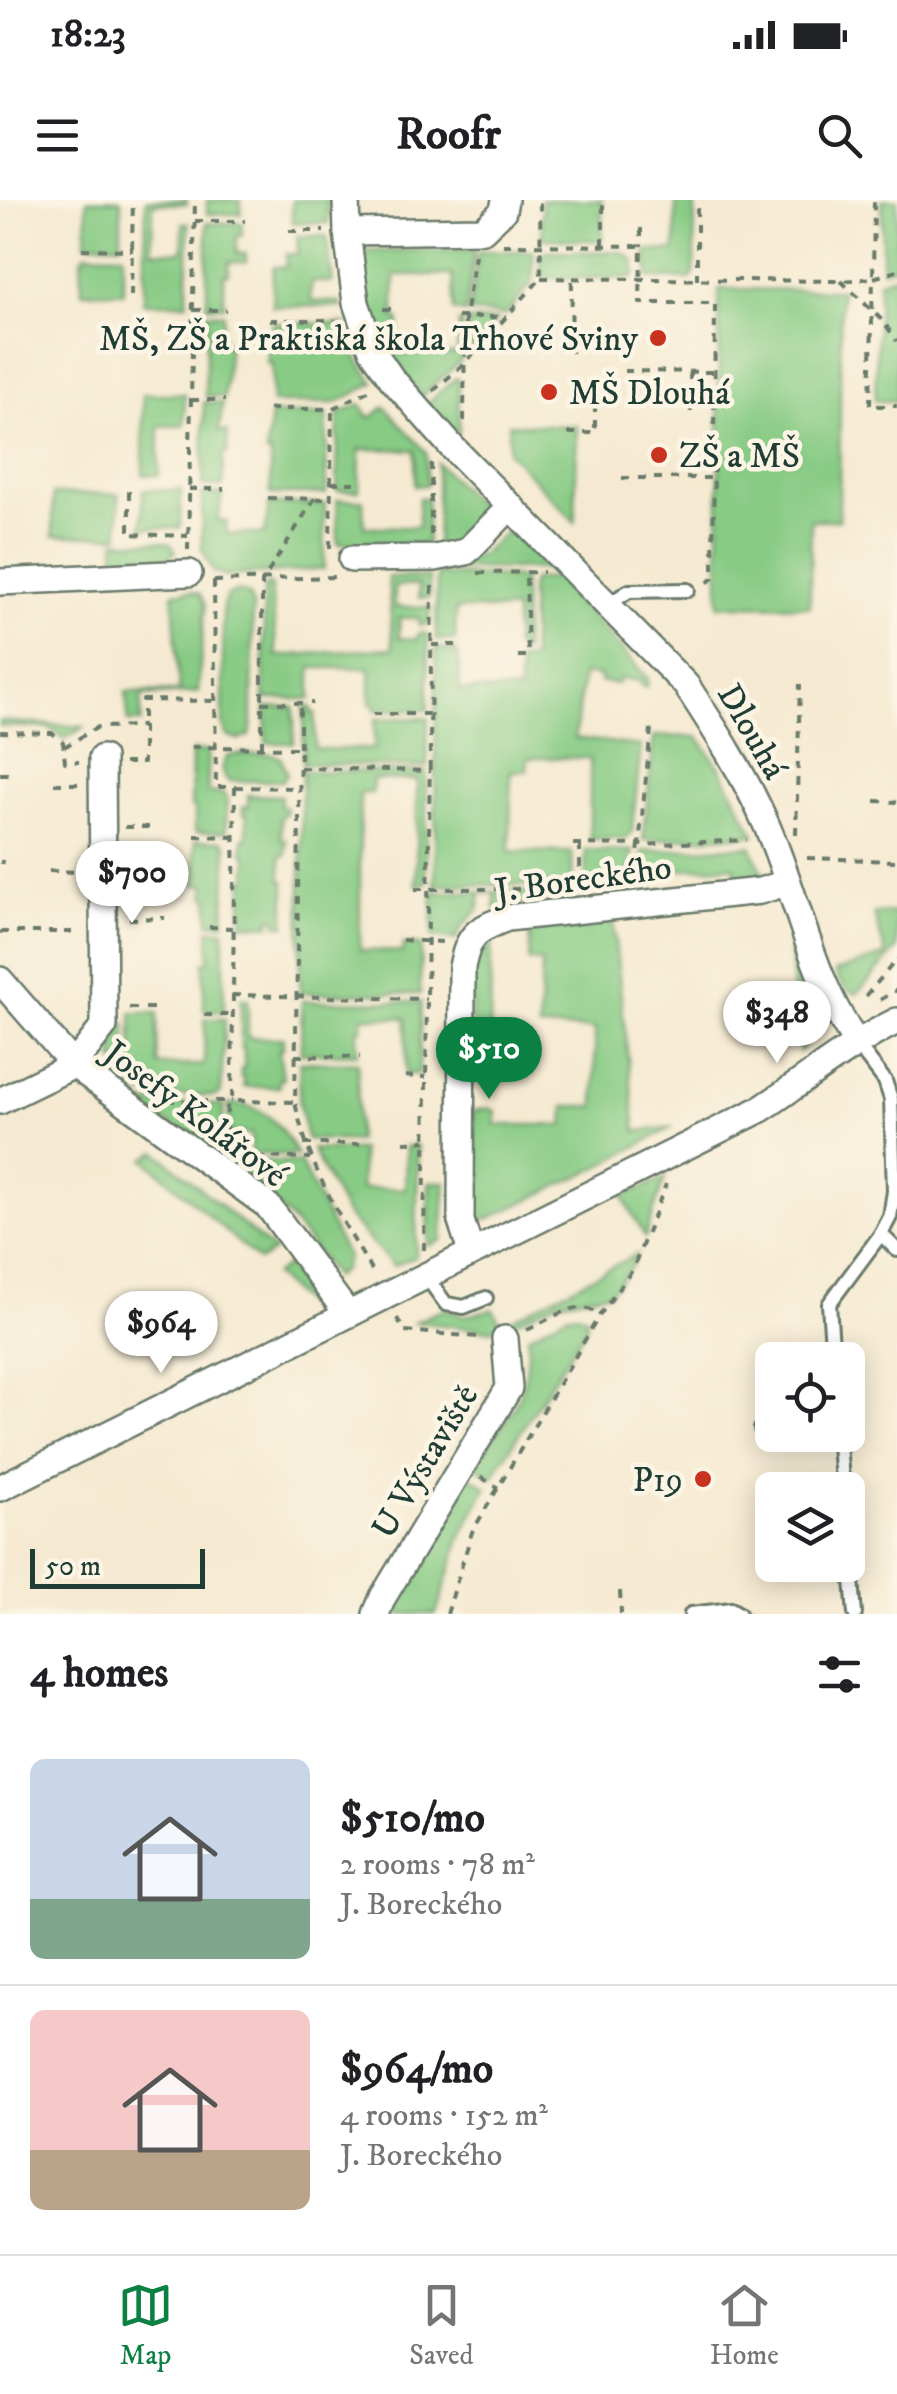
<!DOCTYPE html>
<meta charset="utf-8">
<style>
body{margin:0;font-family:"IM FELL DW Pica",serif;background:#f6f6f6;color:#202124;height:100vh;display:flex;flex-direction:column;font-size:38px;white-space:nowrap}
*{box-sizing:border-box;margin:0}
p{font-size:32px;color:#757577}
.icon{flex:none;width:55px;height:55px;fill:none;stroke:currentColor;stroke-width:2;stroke-linecap:round;stroke-linejoin:round}
.map{position:relative;height:1414px;overflow:hidden}
.panel{display:flex;flex-direction:column;background:#fff;flex:1}
.panel>*{flex:none}
.controls{position:absolute;left:755px;top:1142px;display:grid;gap:20px}
.controls a{display:grid;place-items:center;width:110px;height:110px;border-radius:15px;background:#fff;box-shadow:0 5px 25px #0003;font-size:50px}
.scale{position:absolute;left:30px;bottom:25px;width:175px;box-sizing:border-box;padding-left:10px;border:5px solid #1f3d34;border-top:0;font-size:28px;line-height:35px;white-space:nowrap;color:#1f3d34;-webkit-text-stroke:8px #fcf5e5;paint-order:stroke}
.price{position:absolute;translate:-50% -85px;padding:0 22px;border-radius:35px;background:#fff;color:#222;font-size:32px;line-height:65px;filter:drop-shadow(0 2px 5px #0008)}
.price::after{content:'';position:absolute;left:50%;top:60px;width:30px;height:22px;margin-left:-15px;background:inherit;clip-path:polygon(0 0,100% 0,50% 100%)}
.price.selected{background:#0b8043;color:#fff}
ul{padding:0;list-style:none}
li{display:flex;align-items:center;gap:30px;height:250px;padding:0 30px}
li+li{border-top:2px solid #e0e0e0}
li span{display:grid;place-items:center;flex:none;width:280px;height:200px;border-radius:15px;color:#555}
li>.icon{margin-inline-start:auto}
span .icon{width:120px;height:120px;fill:#fffc;stroke-width:1}
li b{font-size:42px}
h2{display:flex;justify-content:space-between;align-items:center;height:120px;padding:0 30px;font-size:42px}
.status{display:flex;justify-content:space-between;align-items:center;height:70px;padding:0 50px;background:#fff;direction:ltr}
.status svg{height:28px;fill:currentColor}
header{display:flex;justify-content:space-between;align-items:center;height:130px;padding:0 30px;background:#fff;font-size:45px;font-weight:800}
.dock{display:flex;justify-content:space-around;align-items:center;height:140px;border-top:2px solid #e0e0e0;background:#fff;font-size:28px;color:#757577}
.dock a{display:grid;justify-items:center;gap:5px}
.dock .selected{color:#0b8043}
.map>svg:first-child{display:block}
.green{fill:#87cb84;stroke:#53845c;stroke-width:2.5}
.lines{fill:none;stroke-linecap:round;stroke-linejoin:round}
.service-casing{stroke:#6a7a6b;stroke-width:18}
.minor-casing{stroke:#6a7a6b;stroke-width:30}
.path{stroke:#6a7a6b;stroke-width:4;stroke-dasharray:8 8;stroke-linecap:butt}
.service{stroke:#fff;stroke-width:12}
.minor{stroke:#fff;stroke-width:25}
.poi-dot{fill:#c8321e;stroke:#fcf5e5;stroke-width:4}
.labels{text-anchor:middle;stroke-width:9;stroke-linejoin:round;paint-order:stroke}
.poi-label{font-size:35px;fill:#1f3d34;stroke:#fcf5e5;text-anchor:end}
.street-label{font-size:35px;fill:#1f3d34;stroke:#fcf5e5}
</style>
<div class="status"><b>18:23</b><svg viewBox="0 0 49 12"><path d="M0 12V9h3v3zM5 12V6h3v6zM10 12V3h3v9zM15 12V0h3v12zM26 1h20v11H26zM47 4h2v5h-2z"/></svg></div>
<header><svg class="icon" aria-label="menu" viewBox="0 0 24 24"><path d="M4 6h16M4 12h16M4 18h16"/></svg>Roofr<svg class="icon" aria-label="search" viewBox="0 0 24 24"><circle cx="10" cy="10" r="6"/><path d="M15 15l6 6"/></svg></header>
<div class="map">
<svg width="897" height="1414" viewBox="0 0 897 1414">
<rect width="100%" height="100%" fill="#fcf5e5"/>
<filter id="ink" filterUnits="userSpaceOnUse"><feTurbulence type="fractalNoise" baseFrequency=".01" numOctaves="2"/><feDisplacementMap in="SourceGraphic" scale="20" xChannelSelector="R" yChannelSelector="G"/><feConvolveMatrix kernelMatrix="1 2 1 2 8 2 1 2 1" color-interpolation-filters="sRGB"/></filter>
<filter id="wash" filterUnits="userSpaceOnUse"><feTurbulence type="fractalNoise" baseFrequency=".0048" numOctaves="4" result="noise"/><feDisplacementMap in="SourceGraphic" scale="40" xChannelSelector="R" yChannelSelector="G"/><feGaussianBlur stdDeviation="2.25" result="paint"/><feColorMatrix in="noise" values="0 0 0 0 0 0 0 0 0 0 0 0 0 0 0 0 0 1.4 0 .05"/><feComposite in="paint" operator="in"/></filter>
<g filter="url(#wash)">
<rect width="100%" height="100%" fill="#f5ead1"/>
<!-- green -->
<g class="green">
<path d="M87 0H121V44L86 43Z"/>
<path d="M146 0H187V4H153L152 51 182 52 183 23H189L187 103H144Z"/>
<rect x="207" y="0" width="34" height="14"/>
<rect x="292" y="0" width="36" height="23"/>
<path d="M542 0H602V41L546 39 542 35Z"/>
<path d="M676 0H695L694 74 690 79 649 78 646 51 675 50Z"/>
<path d="M882 0H897V56L894 67 882 70Z"/>
<path d="M207 23H242V36H237V53L246 54V62H229V74L224 75V106H207Z"/>
<path d="M297 36H327L333 82H311V101L339 102 341 107 272 106 273 67H286V54H298Z"/>
<path d="M475 50 465 113 454 111 453 75H395L394 118 399 119V154H457L459 122H462L461 161 421 197C396 166 343 91 369 51Z"/>
<path d="M479 51H534L532 83 506 115 469 112Z"/>
<path d="M546 51 623 52 634 61 635 75 632 78H546L541 73V55Z"/>
<path d="M85 53 123 54V92H82L81 58H85Z"/>
<path d="M897 75V201H875L879 81Z"/>
<path d="M719 89 841 90 839 320H811L810 406 719 405Z"/>
<path d="M207 113 224 114 221 142 229 143 224 197 205 196Z"/>
<path d="M496 120H497L468 153V121Z"/>
<path d="M272 123 345 124 359 161 374 183 336 203H272V163H267Z"/>
<path d="M456 178 459 179V231L455 234 426 204Z"/>
<path d="M143 194H185L184 226H159V275H143Z"/>
<path d="M204 202 223 203 219 231 228 232 227 253 223 254V286H203Z"/>
<path d="M360 204 370 218 385 207 426 252 427 285 415 286V250L360 249 359 291H337L338 214Z"/>
<path d="M271 214H327L326 294H270L271 254 266 253Z"/>
<path d="M509 224 577 226 575 322 508 252Z"/>
<path d="M437 263 490 317 478 332 437 351Z"/>
<path d="M143 290H181L180 328H142Z"/>
<rect x="53" y="294" width="66" height="42"/>
<path d="M202 294H222L218 320 226 321 227 334H265L269 304H325L324 369 225 376 213 371 202 349Z"/>
<path d="M419 298H427V344H338L337 300H363L364 327H418Z"/>
<path d="M506 332H512L548 369 439 368 480 355Z"/>
<path d="M115 341 164 342 171 344 176 352 164 360H115Z"/>
<path d="M437 374 518 377 523 381 524 452 515 446V410L456 409 455 440H436Z"/>
<path d="M388 377H429V398H419L418 385 395 386V407H430L429 421 425 425H419V418H400L399 438 418 439 419 433H425L428 436V510H375L374 504H370V468H311V499H264V386L271 385 277 456 393 448Z"/>
<path d="M556 377 648 479 647 487 641 486V481L620 478 618 484 600 482V476L583 474 575 538 641 546 632 632 626 639H590V558H528L527 571H511L510 651 572 652 573 685H435L436 448 455 449V454L459 455 460 490 519 491V460L532 459 530 388 533 380Z"/>
<path d="M191 391 200 394 205 404 198 492 141 496V522H128L126 492 179 491 173 393Z"/>
<path d="M238 391 249 395 253 406 252 525 249 536 239 540 227 536 223 526V405L227 396Z"/>
<rect x="266" y="507" width="28" height="36"/>
<path d="M304 507H311V512L315 513V549H374L375 519 428 518 427 567 303 564Z"/>
<path d="M0 521 84 527 65 539 49 528 0 526Z"/>
<path d="M654 536 698 537 720 568 755 635 643 640Z"/>
<path d="M192 551H208V592L223 593 227 599 226 632H195V608L191 607Z"/>
<path d="M240 554H272L281 558 287 574 282 581H228C221 571 221 566 228 556Z"/>
<path d="M302 571 426 572V683L416 685 417 580 373 579 372 593H360V750L403 752V744L421 745 420 794 300 793Z"/>
<path d="M248 595 281 596 280 607H286V614L281 615V639L286 640V655L281 656V680L285 681V725H277V718H271L270 725 242 724 243 680 247 679V655L243 654V639L247 638V615L243 614V607H248Z"/>
<path d="M195 640 223 641 227 646 224 723H209V698L205 697V685L195 684Z"/>
<path d="M751 646 764 676 737 682 734 666 641 672 643 651Z"/>
<path d="M586 650 633 651 627 684 585 685Z"/>
<path d="M433 692H550V699L495 709V693L480 694 479 709 462 727 455 740 432 737Z"/>
<path d="M612 712 636 931 673 927 595 969 490 1018 474 1021 468 1014 474 911 489 908 496 911V925H564L565 906H595V829L539 828 542 762 529 761 530 724Z"/>
<path d="M897 712V749L857 794C845 790 840 784 835 772L886 755 874 714Z"/>
<path d="M209 730H224V811H204V762H209Z"/>
<path d="M790 740C800 770 829 826 800 851L794 809Z"/>
<path d="M491 744 490 879H472L471 769 482 752Z"/>
<path d="M241 799H248V838H283V849L279 850 283 879H279V887H244V878L241 877V869L244 868V848H241Z"/>
<path d="M302 801 421 802 419 874H406V818L362 817V829L357 830V854L301 853Z"/>
<path d="M132 813H157L158 865H204L205 819H225L221 892 215 896 132 894Z"/>
<path d="M114 823H126L125 876 114 859Z"/>
<path d="M300 862 358 863 357 941 307 939 299 903Z"/>
<path d="M137 903 223 905V956H218Z"/>
<path d="M229 904C264 904 282 925 297 955L251 954V934L229 933Z"/>
<path d="M406 946H418L416 1057 393 1066 345 1013 312 949 361 950V988L405 989Z"/>
<path d="M156 951 274 1051 259 1061 145 959Z"/>
<path d="M245 960 300 962 347 1057 343 1070 334 1077C303 1031 281 1006 238 971Z"/>
<path d="M665 978 645 1037 623 996Z"/>
<path d="M429 982H446L442 1040 428 1046Z"/>
<path d="M637 1054 631 1067 610 1092 558 1101 503 1128 487 1130 415 1122 446 1108 463 1116 493 1109 501 1124Z"/>
<path d="M288 1065 305 1086 308 1108 274 1075Z"/>
<path d="M577 1113 586 1116 587 1126 492 1277 475 1266C507 1217 531 1197 528 1136L566 1115Z"/>
<path d="M467 1275 487 1287 462 1333 436 1414H384Z"/>
</g>
</g>
<g filter="url(#ink)">
<g class="lines">
<!-- service casing -->
<g class="service-casing">
<g id="service">
<path d="M609 404 629 391 688 390"/>
<path d="M881 1034 897 1050"/>
<path d="M425 1075 446 1104 464 1107 486 1098"/>
<path d="M833 1160 829 1104 881 1034 890 1017 894 991 891 899 885 881 856 843"/>
<path d="M761 1229 772 1228"/>
<path d="M838 1235 843 1290"/>
<path d="M848 1335 855 1414"/>
<path d="M691 1414 731 1409 739 1414"/>
</g>
</g>
<!-- minor casing -->
<g class="minor-casing">
<g id="minor">
<path d="M346 0 347 32 356 103 372 150 392 179 452 247 686 485C715 529 745 576 766 624 798 696 810 776 856 842"/>
<path d="M347 32 483 30 503 11 505 0"/>
<path d="M352 359 435 358 466 352 511 306"/>
<path d="M0 382 189 373"/>
<path d="M0 780 74 865 268 1006 347 1113"/>
<path d="M0 901 74 865 104 826 102 558"/>
<path d="M471 1052 461 1021 462 767C469 733 476 730 507 718L760 691 786 683"/>
<path d="M0 1288 761 909C806 880 848 845 897 821"/>
<path d="M376 1414 383 1397 509 1188 505 1139"/>
</g>
</g>
<!-- path -->
<g class="path">
<path d="M195 21H245"/>
<path d="M641 28V46"/>
<path d="M289 31H324"/>
<path d="M503 45 641 46 640 103H715L713 378 705 385"/>
<path d="M603 45V0"/>
<path d="M82 49 133 50"/>
<path d="M897 71 873 78 870 206H897"/>
<path d="M541 78 841 81 873 78 874 0"/>
<path d="M697 80V0"/>
<path d="M841 81 883 121 897 141"/>
<path d="M131 96 133 0"/>
<path d="M383 109H396"/>
<path d="M193 110H226"/>
<path d="M457 117H465L475 55"/>
<path d="M270 120H335"/>
<path d="M571 153 572 78"/>
<path d="M624 171 715 172"/>
<path d="M690 172 691 220"/>
<path d="M433 191 464 164 541 78 540 0"/>
<path d="M191 200H225"/>
<path d="M269 209H332L370 190"/>
<path d="M464 221 465 117H506"/>
<path d="M568 233H595V203"/>
<path d="M622 278H714"/>
<path d="M331 283H359"/>
<path d="M189 289H224"/>
<path d="M129 291V334L188 336"/>
<path d="M268 298 331 299"/>
<path d="M431 335V265L435 262"/>
<path d="M330 348 332 209"/>
<path d="M188 350 195 0"/>
<path d="M478 373 544 372"/>
<path d="M214 381 216 587H235L232 901 295 902"/>
<path d="M214 381 334 377"/>
<path d="M432 445H457"/>
<path d="M518 456H528L526 376"/>
<path d="M262 503H313"/>
<path d="M373 514H431"/>
<path d="M651 529 639 645 747 640"/>
<path d="M0 532 52 533 63 542 65 562H79"/>
<path d="M64 547 98 527 143 526"/>
<path d="M192 547 300 548 295 902C309 969 340 1017 374 1074"/>
<path d="M262 547V382L315 298"/>
<path d="M300 548V503"/>
<path d="M124 563H143V500L216 501"/>
<path d="M300 568 430 571"/>
<path d="M0 574H9"/>
<path d="M54 584H79"/>
<path d="M235 587 299 588"/>
<path d="M875 601 897 602"/>
<path d="M125 627H151"/>
<path d="M796 634 800 484"/>
<path d="M195 636 234 637"/>
<path d="M573 644 639 645 635 678"/>
<path d="M807 658 897 661"/>
<path d="M0 662H4"/>
<path d="M49 671 79 672"/>
<path d="M580 684V645"/>
<path d="M415 689H534"/>
<path d="M129 719 165 718"/>
<path d="M209 727 233 728"/>
<path d="M0 732H80"/>
<path d="M402 740 442 742"/>
<path d="M232 795 426 799"/>
<path d="M866 796 897 759"/>
<path d="M880 800 897 790"/>
<path d="M129 808H160"/>
<path d="M204 815H232"/>
<path d="M295 856 360 857"/>
<path d="M405 876 426 877"/>
<path d="M167 901H232"/>
<path d="M404 942 426 941"/>
<path d="M304 944H360"/>
<path d="M226 946 227 901"/>
<path d="M241 957 310 958"/>
<path d="M424 1050 432 380"/>
<path d="M397 1118 404 1131 480 1137"/>
<path d="M527 1130C548 1121 580 1095 599 1116"/>
<path d="M481 1277 498 1288"/>
<path d="M620 1391 621 1414"/>
<path d="M447 1414 472 1332 599 1116 633 1069 666 984"/>
</g>
<!-- service -->
<use href="#service" class="service"/>
<!-- minor -->
<use href="#minor" class="minor"/>
</g>
</g>
<!-- markers -->
<g class="poi-dot">
<circle cx="658" cy="138" r="10"/>
<circle cx="549" cy="192" r="10"/>
<circle cx="659" cy="255" r="10"/>
<circle cx="703" cy="1279" r="10"/>
</g>
<g class="labels">
<!-- poi labels -->
<g class="poi-label">
<text x="638" y="150">MŠ, ZŠ a Praktiská škola Trhové Sviny</text>
<text x="569" y="204" text-anchor="start">MŠ Dlouhá</text>
<text x="679" y="267" text-anchor="start">ZŠ a MŠ</text>
<text x="683" y="1291">P19</text>
</g>
<!-- street labels -->
<g class="street-label">
<text transform="translate(753 531) rotate(60)" y="12">Dlouhá</text>
<text transform="translate(583 678) rotate(-8)" y="12">J. Boreckého</text>
<text transform="translate(196 913) rotate(37)" y="12">Josefy Kolářové</text>
<text transform="translate(424 1261) rotate(-59)" y="12">U Výstaviště</text>
</g>
</g>
</svg>
<div class="controls">
<a><svg class="icon" aria-label="locate" viewBox="0 0 24 24"><circle cx="12" cy="12" r="6"/><path d="M12 2v4M12 18v4M2 12h4M18 12h4"/></svg></a>
<a><svg class="icon" aria-label="layers" viewBox="0 0 24 24"><path d="M12 4l9 5-9 5-9-5zM3 14l9 5 9-5"/></svg></a>
</div>
<div class="scale">50 m</div>
<b class="price" style="left:132px;top:726px">$700</b>
<b class="price" style="left:777px;top:866px">$348</b>
<b class="price selected" style="left:489px;top:902px">$510</b>
<b class="price" style="left:161px;top:1176px">$964</b>
</div>
<section class="panel">
<h2>4 homes<svg class="icon" aria-label="filters" viewBox="0 0 24 24"><path d="M4 7h16M4 17h16"/><circle cx="9" cy="7" r="2"/><circle cx="15" cy="17" r="2"/></svg></h2>
<ul>
<li><span style="background:linear-gradient(#c9d6e8 70%,#7fa58c 0)"><svg class="icon" aria-label="home" viewBox="0 0 24 24"><path d="M3 11l9-7 9 7M6 9v11h12V9"/></svg></span><div><b>$510/mo</b><p>2 rooms · 78 m²</p><p>J. Boreckého</p></div></li>
<li><span style="background:linear-gradient(#f6c9c9 70%,#b9a48a 0)"><svg class="icon" aria-label="home" viewBox="0 0 24 24"><path d="M3 11l9-7 9 7M6 9v11h12V9"/></svg></span><div><b>$964/mo</b><p>4 rooms · 152 m²</p><p>J. Boreckého</p></div></li>
</ul>
</section>
<nav class="dock">
<a class="selected"><svg class="icon" aria-label="map" viewBox="0 0 24 24"><path d="M3 6l6-2 6 2 6-2v14l-6 2-6-2-6 2zM9 4v14M15 6v14"/></svg>Map</a>
<a><svg class="icon" aria-label="saved" viewBox="0 0 24 24"><path d="M7 4h10v16l-5-4-5 4z"/></svg>Saved</a>
<a><svg class="icon" aria-label="home" viewBox="0 0 24 24"><path d="M3 11l9-7 9 7M6 9v11h12V9"/></svg>Home</a>
</nav>
